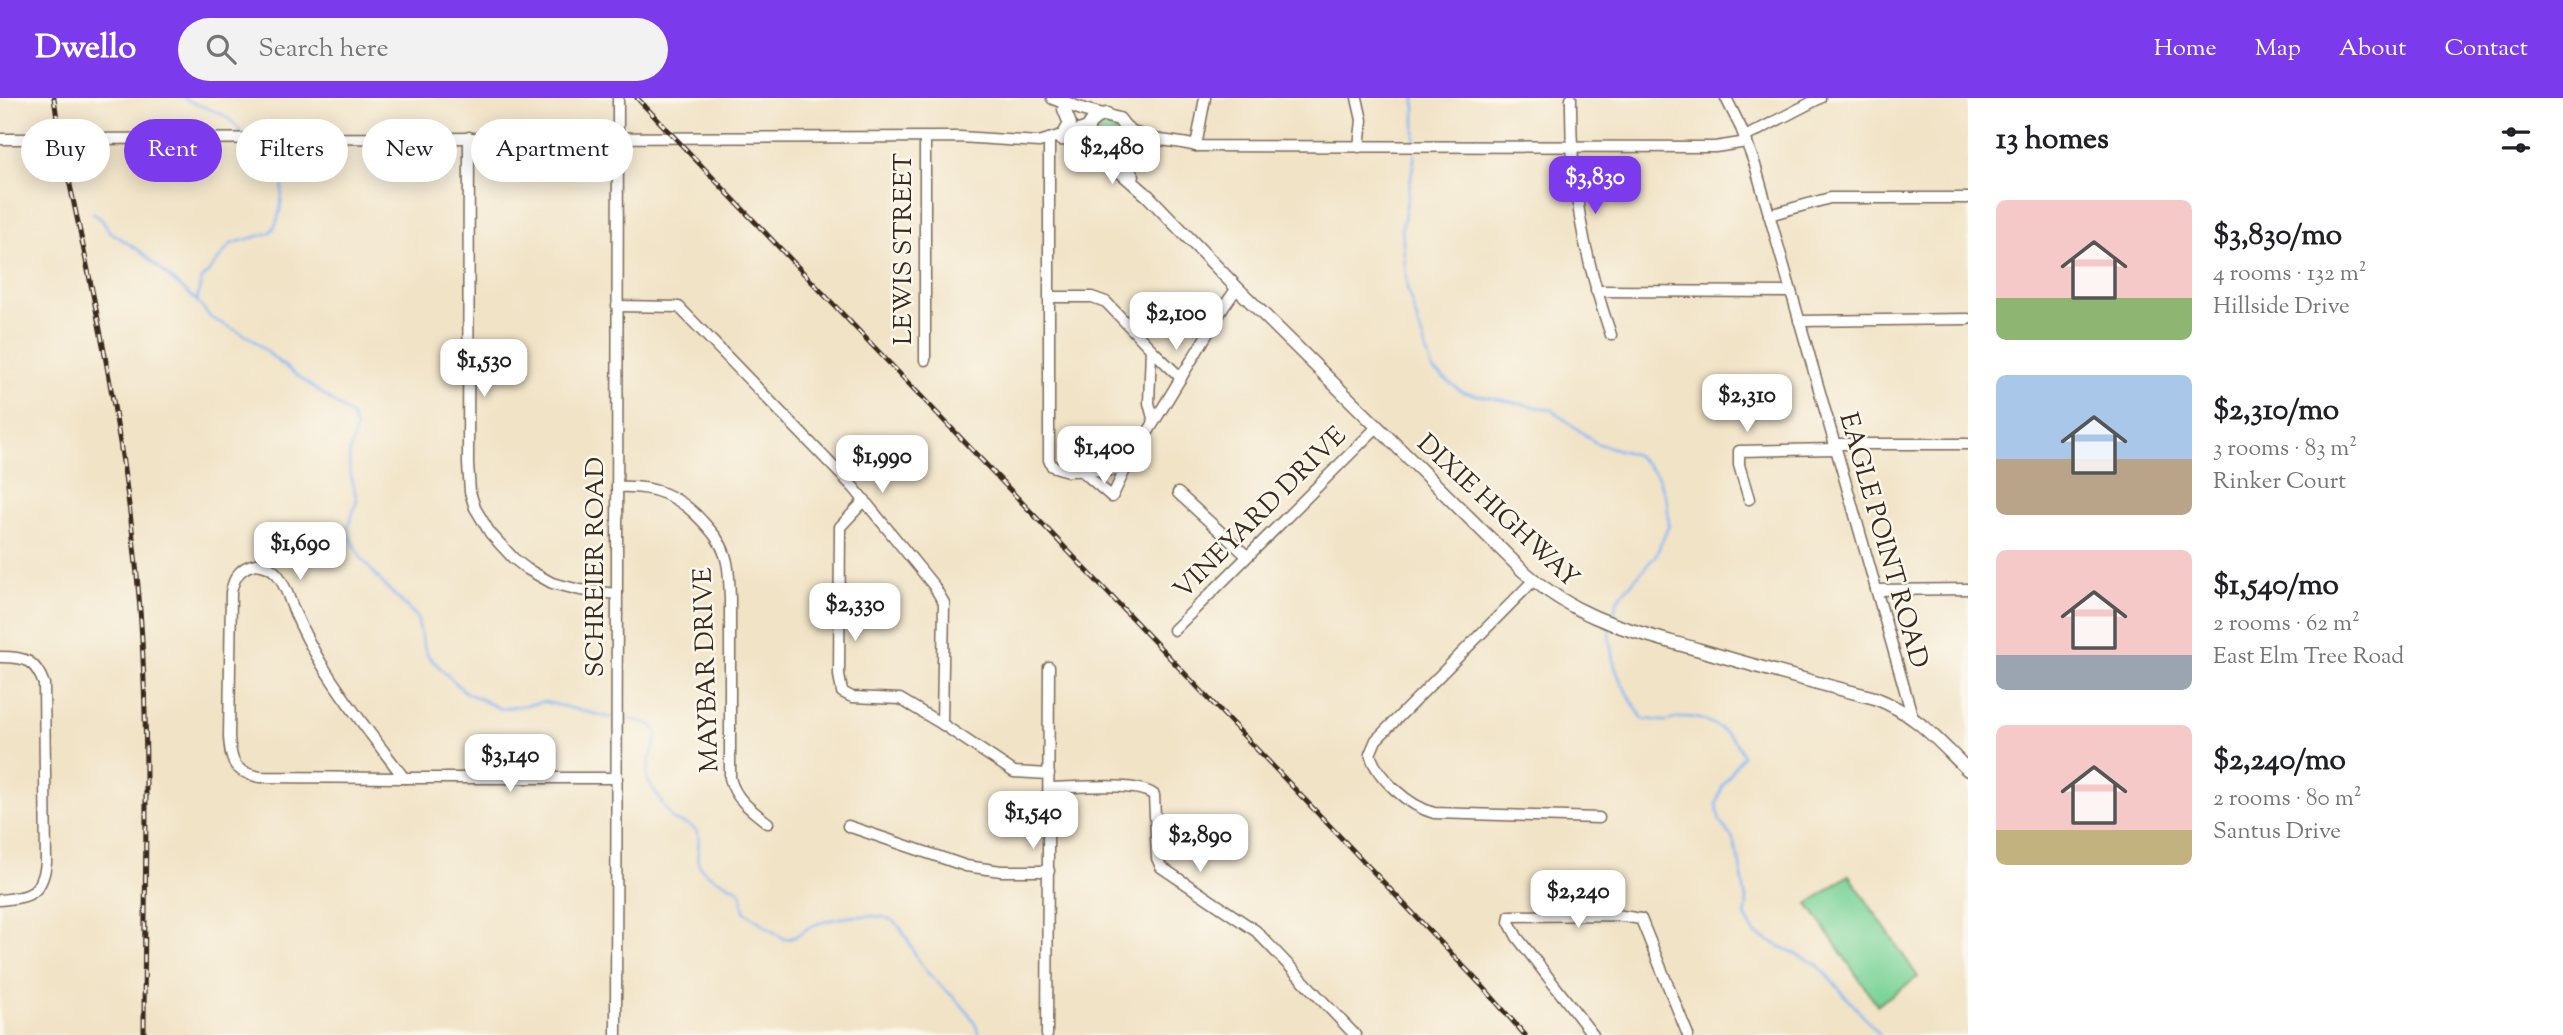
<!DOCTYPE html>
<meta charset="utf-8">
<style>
body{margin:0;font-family:"Sorts Mill Goudy",serif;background:#f2f2f2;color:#202124;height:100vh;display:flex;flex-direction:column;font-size:26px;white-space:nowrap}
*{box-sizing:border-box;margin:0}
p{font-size:23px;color:#757577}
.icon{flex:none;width:38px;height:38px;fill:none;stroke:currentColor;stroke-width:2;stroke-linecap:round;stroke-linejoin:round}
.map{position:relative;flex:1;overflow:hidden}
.side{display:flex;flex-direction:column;background:#fff;width:595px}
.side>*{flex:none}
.banner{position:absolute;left:21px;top:21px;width:665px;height:63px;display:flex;gap:14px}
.price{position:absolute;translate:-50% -60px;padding:0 16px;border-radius:14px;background:#fff;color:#222;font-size:23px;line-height:46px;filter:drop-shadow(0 2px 4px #0008)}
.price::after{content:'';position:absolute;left:50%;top:42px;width:21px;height:16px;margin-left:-10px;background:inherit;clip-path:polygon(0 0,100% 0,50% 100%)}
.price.selected{background:#7c3aed;color:#fff}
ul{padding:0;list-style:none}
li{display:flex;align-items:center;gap:21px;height:175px;padding:0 28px}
li span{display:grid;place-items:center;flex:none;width:196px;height:140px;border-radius:10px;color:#555}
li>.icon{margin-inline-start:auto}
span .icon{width:84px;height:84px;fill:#fffc;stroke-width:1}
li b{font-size:30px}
h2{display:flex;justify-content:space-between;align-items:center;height:84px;padding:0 28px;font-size:30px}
.tag{padding:0 24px;border-radius:32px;background:#fff;box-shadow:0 4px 18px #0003;font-size:24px;line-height:63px}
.tag.selected{background:#7c3aed;color:#fff}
header{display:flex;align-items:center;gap:42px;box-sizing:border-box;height:98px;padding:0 35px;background:#7c3aed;color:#fff}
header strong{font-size:33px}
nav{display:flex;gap:38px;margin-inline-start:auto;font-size:24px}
.search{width:490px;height:63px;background:#f2f2f2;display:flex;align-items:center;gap:18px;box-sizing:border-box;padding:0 24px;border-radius:38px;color:#757577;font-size:26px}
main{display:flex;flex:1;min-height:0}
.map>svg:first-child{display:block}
.green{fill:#7bd499;stroke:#5b7f5c;stroke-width:2}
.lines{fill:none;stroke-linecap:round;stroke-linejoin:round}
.stream{stroke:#89b9f4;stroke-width:2.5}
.minor-casing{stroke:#7b6b59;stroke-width:13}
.major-casing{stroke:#7b6b59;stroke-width:15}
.minor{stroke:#fff;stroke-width:10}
.major{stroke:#fff;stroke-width:12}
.rail-casing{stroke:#3b2a1e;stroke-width:5}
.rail{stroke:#fbf7ec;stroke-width:2.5;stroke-dasharray:8;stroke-linecap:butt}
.labels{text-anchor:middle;stroke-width:5;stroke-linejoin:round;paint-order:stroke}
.street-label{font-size:26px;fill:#3b2a1e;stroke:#fbf7ec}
</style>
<header>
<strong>Dwello</strong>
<div class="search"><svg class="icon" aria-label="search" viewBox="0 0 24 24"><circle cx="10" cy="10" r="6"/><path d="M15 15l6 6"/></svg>Search here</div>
<nav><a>Home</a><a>Map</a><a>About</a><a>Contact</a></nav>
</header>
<main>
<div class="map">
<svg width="1968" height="937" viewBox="0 0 1968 937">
<rect width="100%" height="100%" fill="#fbf7ec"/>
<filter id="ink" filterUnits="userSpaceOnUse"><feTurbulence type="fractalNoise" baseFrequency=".0143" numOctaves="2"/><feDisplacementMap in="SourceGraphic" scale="14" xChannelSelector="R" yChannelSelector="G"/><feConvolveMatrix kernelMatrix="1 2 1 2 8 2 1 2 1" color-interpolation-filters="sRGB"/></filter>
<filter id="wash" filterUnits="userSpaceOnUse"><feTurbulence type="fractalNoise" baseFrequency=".00686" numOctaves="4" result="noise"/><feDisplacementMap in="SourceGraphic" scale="28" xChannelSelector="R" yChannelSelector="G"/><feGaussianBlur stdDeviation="1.57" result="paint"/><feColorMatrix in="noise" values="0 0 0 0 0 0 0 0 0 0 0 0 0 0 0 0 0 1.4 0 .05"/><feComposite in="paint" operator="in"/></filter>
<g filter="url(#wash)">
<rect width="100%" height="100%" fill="#f1e3c6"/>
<!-- green -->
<g class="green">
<circle cx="1106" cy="38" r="10"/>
<path d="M1849 777 1918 879 1877 907 1808 806Z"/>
</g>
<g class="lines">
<!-- stream -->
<g class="stream">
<path d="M184 0C207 14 226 10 242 36"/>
<path d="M1415 0V43"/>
<path d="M1415 56 1402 132 1407 190 1432 271 1462 294 1552 312 1596 345 1636 357 1657 377 1667 402 1669 427 1656 457 1618 501 1613 520"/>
<path d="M93 115 102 122 109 133 140 153 168 178 197 203 211 220 251 240 280 265 351 317 356 330 349 358 350 374 357 402 348 430 351 441 361 460 386 489 417 519 423 546 428 558 465 594 501 611 545 604 612 620"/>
<path d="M197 203 201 183 231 146 269 135C282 126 284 87 281 72L261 60 247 45"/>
<path d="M1609 533C1611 572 1623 589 1643 621 1650 621 1658 623 1665 623 1672 623 1679 618 1686 619 1709 619 1735 637 1743 657L1723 687 1716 706 1720 724 1732 739 1739 762 1747 807 1745 818 1755 836 1817 866 1880 937"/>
<path d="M619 620C684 627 646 643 647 681L673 722C678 724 684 725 689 727 710 739 689 757 702 771 713 783 729 784 741 794L744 813 784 841C800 840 799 834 812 828 830 820 881 811 896 825 909 837 913 860 928 875 946 895 972 909 979 937"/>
</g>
</g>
</g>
<g filter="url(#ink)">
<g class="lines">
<!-- minor casing -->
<g class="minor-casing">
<g id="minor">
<path d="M1357 0 1362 22 1359 49"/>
<path d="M1571 0C1570 86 1583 156 1611 237"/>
<path d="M1726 0 1741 30 1755 67 1912 617"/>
<path d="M1123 25C1140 45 1173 41 1196 48L1715 49 1747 44"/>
<path d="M469 39 468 366 470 394 475 410 490 435 513 460 527 471 552 485 580 492 617 496"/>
<path d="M1745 39 1820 0"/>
<path d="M0 41 960 39 1039 44 1088 29"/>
<path d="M925 41V262"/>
<path d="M1049 41V362L1052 368 1068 373 1125 372"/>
<path d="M1060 42 1075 43 1091 48"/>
<path d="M1196 48 1205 0"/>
<path d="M1769 117 1830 100H1968"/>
<path d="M1596 193 1791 194"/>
<path d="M1050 199H1092L1106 204 1151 251 1149 305 1154 324"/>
<path d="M617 208 679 209 854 390 934 488 944 505 942 626 1014 674 1049 676"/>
<path d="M1799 223 1968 221"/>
<path d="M1151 251 1181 280"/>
<path d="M1834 346H1968"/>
<path d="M1082 373 1112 399 1125 372 1225 207 1237 190"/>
<path d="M617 389C654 387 679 397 704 425 713 435 721 444 725 457 730 471 729 486 730 500V680C735 701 751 712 768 725"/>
<path d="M1178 395 1247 458"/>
<path d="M1749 401 1739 367V353L1835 351"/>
<path d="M865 402 840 429 839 577 842 594 852 599 900 601 942 626"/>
<path d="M256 466C276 468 281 480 288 497 312 565 361 623 404 680L260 679C234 674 231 665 229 639L231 494C234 479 240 469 256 466Z"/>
<path d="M1534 482 1376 642 1370 656C1377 680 1409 708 1434 715L1599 720"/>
<path d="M1876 492 1968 491"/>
<path d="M1174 532 1377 329"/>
<path d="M0 559C26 559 35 562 44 586L46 765C42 797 29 799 0 802"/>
<path d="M404 680H617"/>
<path d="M1049 690C1074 690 1136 683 1154 697L1157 760 1161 769 1256 833 1355 937"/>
<path d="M848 728 966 768 1001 773H1049"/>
<path d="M616 937 618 0"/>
<path d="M1047 937 1049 569"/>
<path d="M1593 937 1517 839 1509 824 1510 818 1616 817 1641 821 1688 937"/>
</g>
</g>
<!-- major casing -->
<g class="major-casing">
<g id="major">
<path d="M1053 0 1084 12 1119 21C1136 40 1112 52 1133 78"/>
<path d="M1107 16C1089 19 1083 32 1091 48L1148 98 1237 190 1522 472C1579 523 1630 532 1700 552 1758 569 1817 585 1875 600 1918 617 1936 641 1968 672"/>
<path d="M1063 38 1070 26 1064 11"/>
</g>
</g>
<!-- minor -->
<use href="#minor" class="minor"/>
<!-- major -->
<use href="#major" class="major"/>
<!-- rail casing -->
<g class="rail-casing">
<g id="rail">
<path d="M54 0 60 41C93 192 126 344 139 499 151 644 144 791 144 937"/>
<path d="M637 0 1484 890 1525 937"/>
</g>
</g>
<!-- rail -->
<use href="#rail" class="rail"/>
</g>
</g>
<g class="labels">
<!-- street labels -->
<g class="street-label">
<text transform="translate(902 151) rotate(-90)" y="9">LEWIS STREET</text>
<text transform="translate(1499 412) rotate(43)" y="9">DIXIE HIGHWAY</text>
<text transform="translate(1259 414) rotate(-45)" y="9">VINEYARD DRIVE</text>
<text transform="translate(1885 442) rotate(74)" y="9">EAGLE POINT ROAD</text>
<text transform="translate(594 469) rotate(-90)" y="9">SCHREIER ROAD</text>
<text transform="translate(705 572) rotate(-92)" y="9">MAYBAR DRIVE</text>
</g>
</g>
</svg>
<b class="price" style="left:1112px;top:88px">$2,480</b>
<b class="price selected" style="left:1595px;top:118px">$3,830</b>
<b class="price" style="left:1176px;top:254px">$2,100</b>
<b class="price" style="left:484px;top:301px">$1,530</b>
<b class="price" style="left:1747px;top:336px">$2,310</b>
<b class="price" style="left:1104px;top:388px">$1,400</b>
<b class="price" style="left:882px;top:397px">$1,990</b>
<b class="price" style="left:300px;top:484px">$1,690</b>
<b class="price" style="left:855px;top:545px">$2,330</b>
<b class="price" style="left:510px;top:696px">$3,140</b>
<b class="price" style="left:1033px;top:753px">$1,540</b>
<b class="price" style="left:1200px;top:776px">$2,890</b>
<b class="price" style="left:1578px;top:832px">$2,240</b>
<div class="banner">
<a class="tag">Buy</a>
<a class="tag selected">Rent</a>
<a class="tag">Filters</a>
<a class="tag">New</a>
<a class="tag">Apartment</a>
</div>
</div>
<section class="side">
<h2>13 homes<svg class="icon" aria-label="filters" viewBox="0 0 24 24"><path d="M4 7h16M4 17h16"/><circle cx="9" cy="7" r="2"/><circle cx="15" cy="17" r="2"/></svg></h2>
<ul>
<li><span style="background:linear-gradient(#f6c9c9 70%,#8fb573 0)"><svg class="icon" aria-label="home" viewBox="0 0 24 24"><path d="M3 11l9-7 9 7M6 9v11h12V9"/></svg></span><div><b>$3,830/mo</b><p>4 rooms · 132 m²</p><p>Hillside Drive</p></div></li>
<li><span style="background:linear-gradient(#a9c7e8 60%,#b9a48a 0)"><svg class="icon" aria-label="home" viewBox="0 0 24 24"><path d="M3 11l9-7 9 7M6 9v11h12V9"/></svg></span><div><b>$2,310/mo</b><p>3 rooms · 83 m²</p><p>Rinker Court</p></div></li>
<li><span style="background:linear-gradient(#f6c9c9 75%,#9aa5b1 0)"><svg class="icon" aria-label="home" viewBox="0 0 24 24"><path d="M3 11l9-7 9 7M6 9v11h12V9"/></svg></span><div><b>$1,540/mo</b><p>2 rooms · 62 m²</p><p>East Elm Tree Road</p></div></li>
<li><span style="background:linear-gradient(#f6c9c9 75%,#c2b280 0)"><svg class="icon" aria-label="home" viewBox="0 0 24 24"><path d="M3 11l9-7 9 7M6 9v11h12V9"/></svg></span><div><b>$2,240/mo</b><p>2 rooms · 80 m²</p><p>Santus Drive</p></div></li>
</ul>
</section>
</main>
